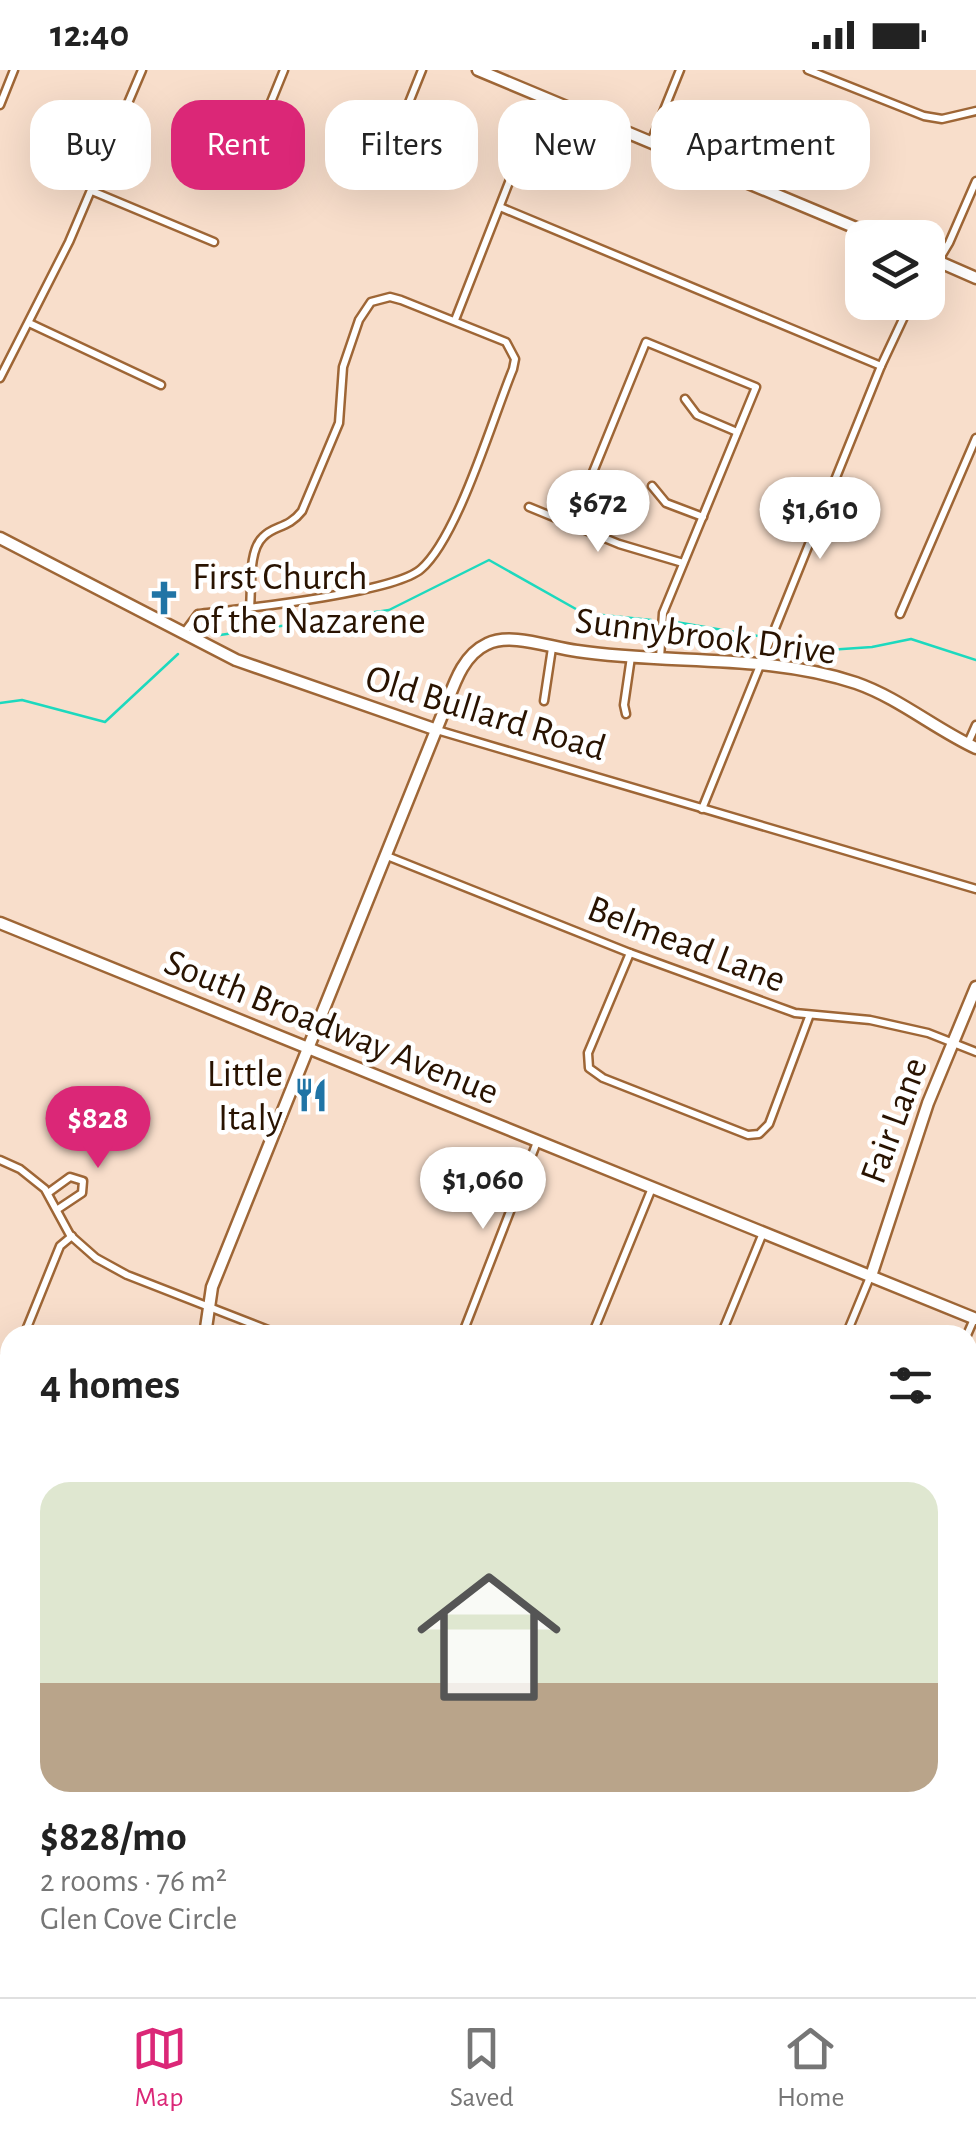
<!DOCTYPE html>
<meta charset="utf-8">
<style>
body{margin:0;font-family:"Alegreya Sans",sans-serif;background:#f2f2f2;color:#222;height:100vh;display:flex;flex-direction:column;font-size:38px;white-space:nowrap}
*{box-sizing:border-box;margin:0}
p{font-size:32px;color:#767676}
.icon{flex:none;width:55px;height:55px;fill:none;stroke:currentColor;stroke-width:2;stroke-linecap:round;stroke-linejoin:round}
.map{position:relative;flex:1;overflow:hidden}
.drawer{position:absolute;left:0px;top:1255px;width:978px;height:672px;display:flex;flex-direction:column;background:#fff;border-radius:30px 30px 0 0;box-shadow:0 10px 40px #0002}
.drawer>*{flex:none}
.top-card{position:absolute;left:30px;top:30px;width:918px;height:90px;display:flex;gap:20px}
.fabs{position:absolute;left:845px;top:150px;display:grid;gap:20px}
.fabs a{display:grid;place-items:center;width:100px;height:100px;border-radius:20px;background:#fff;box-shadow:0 10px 40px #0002;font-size:50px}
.price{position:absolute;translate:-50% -85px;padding:0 22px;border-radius:35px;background:#fff;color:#222;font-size:32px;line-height:65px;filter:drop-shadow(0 2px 5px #0008)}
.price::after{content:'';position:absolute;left:50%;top:60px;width:30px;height:22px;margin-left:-15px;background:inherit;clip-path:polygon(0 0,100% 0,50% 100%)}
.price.current{background:#db2777;color:#fff}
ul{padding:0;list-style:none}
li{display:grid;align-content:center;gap:20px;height:530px;padding:0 40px}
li+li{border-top:2px solid #e0e0e0}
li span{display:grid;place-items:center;height:310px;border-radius:30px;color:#555}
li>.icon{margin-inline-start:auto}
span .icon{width:180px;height:180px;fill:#fffc;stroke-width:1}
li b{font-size:42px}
h2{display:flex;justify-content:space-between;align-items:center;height:120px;padding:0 40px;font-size:42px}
.tag{padding:0 35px;border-radius:30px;background:#fff;box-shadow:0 10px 40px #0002;font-size:35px;line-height:90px}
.tag.current{background:#db2777;color:#fff}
.status{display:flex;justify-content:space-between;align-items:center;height:70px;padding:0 50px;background:#fff;direction:ltr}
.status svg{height:28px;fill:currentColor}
.tab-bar{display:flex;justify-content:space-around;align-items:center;height:140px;border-top:2px solid #e0e0e0;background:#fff;font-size:28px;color:#767676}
.tab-bar a{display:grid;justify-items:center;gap:5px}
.tab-bar .current{color:#db2777}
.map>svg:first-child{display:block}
.park{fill:#d7c6fd}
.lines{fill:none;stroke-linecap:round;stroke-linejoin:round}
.stream{stroke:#1dd9be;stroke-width:2.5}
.street-casing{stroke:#9e6636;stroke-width:11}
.secondary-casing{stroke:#9e6636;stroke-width:15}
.primary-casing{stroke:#9e6636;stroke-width:15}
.street{stroke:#fff;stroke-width:6}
.secondary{stroke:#fff;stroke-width:10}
.primary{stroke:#fff;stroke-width:10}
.labels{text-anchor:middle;stroke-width:9;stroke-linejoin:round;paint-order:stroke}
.poi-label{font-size:38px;fill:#291301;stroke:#fff;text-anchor:start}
.street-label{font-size:38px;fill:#291301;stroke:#fff}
</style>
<div class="status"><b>12:40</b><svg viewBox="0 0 49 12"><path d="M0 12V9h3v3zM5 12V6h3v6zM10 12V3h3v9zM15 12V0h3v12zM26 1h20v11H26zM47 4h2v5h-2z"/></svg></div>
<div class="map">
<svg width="976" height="1927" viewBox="0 0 976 1927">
<rect width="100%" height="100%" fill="#f8decb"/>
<!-- park -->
<path class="park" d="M68 1918H356L352 1927H91Z"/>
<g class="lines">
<!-- stream -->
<g class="stream">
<path d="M670 551 764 567"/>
<path d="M220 565 389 540 489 490 583 543 651 550"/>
<path d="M779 570 828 580 872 577 911 569 976 590"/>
<path d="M0 633 22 630 105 652 178 584"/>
</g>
<!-- street casing -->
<g class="street-casing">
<g id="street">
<path d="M808 0 924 46 942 49 976 41"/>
<path d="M271 32 284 0"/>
<path d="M0 35 14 0"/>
<path d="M651 72 680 0"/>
<path d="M390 80 422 0"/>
<path d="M92 121 214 172"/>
<path d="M500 137 881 296"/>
<path d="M928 208 949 173 976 111"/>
<path d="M455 250 542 28"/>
<path d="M29 253 161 315"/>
<path d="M0 308 69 172 142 0"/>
<path d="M685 329 697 345 737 362"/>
<path d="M652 416 666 433 703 447"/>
<path d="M529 437 619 474 683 493"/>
<path d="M571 456 646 272 756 317 663 543 660 588"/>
<path d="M900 544 976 368"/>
<path d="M183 564 198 544C241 539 394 523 421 499 458 467 493 347 513 299L515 289 506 272 401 230 390 227 371 232 359 250 343 297 339 353 302 441C288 459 274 455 263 467 248 481 252 517 250 537"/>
<path d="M544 631 552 578"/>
<path d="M626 644 624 635 631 587"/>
<path d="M437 660 976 819"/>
<path d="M968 673 976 655"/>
<path d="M702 739 881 296 911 232"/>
<path d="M387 786 630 883 795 943 870 950 928 963 976 982"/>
<path d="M630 883 588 983 589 998 603 1008 748 1065 759 1064 769 1054 809 947"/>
<path d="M0 1090 20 1099 45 1119 70 1165 96 1188 127 1205 281 1265"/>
<path d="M48 1123 70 1107 83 1111 82 1123 58 1139"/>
<path d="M24 1265 60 1176 72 1166"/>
<path d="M462 1265 537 1072"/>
<path d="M592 1265 652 1118"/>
<path d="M721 1265 763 1163"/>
<path d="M846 1265 870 1207"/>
<path d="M967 1265 974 1249"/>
<path d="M0 1289 10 1293"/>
<path d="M0 1325 10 1300"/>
<path d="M0 1412 10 1417"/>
<path d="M0 1607 10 1582"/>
<path d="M968 1653 976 1656"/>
<path d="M968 1808 976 1811"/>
<path d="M0 1899 10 1903"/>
<path d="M968 1912 976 1890"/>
<path d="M49 1918 71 1927"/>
<path d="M360 1927 363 1918"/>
<path d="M526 1927 529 1918"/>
<path d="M773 1927 777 1918"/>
<path d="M962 1927 965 1918"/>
</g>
</g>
<!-- secondary casing -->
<g class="secondary-casing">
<g id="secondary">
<path d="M478 0 880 168"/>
<path d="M928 187 976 208"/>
<path d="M0 468 236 590 437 660"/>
<path d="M871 1206 928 1033 976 917"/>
<path d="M205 1265 212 1217 443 643C453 618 461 586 487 574 511 562 551 578 577 581 668 595 767 583 856 613 899 628 935 659 976 678"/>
<path d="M0 1536 10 1540"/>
<path d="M896 1918 921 1927"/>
<path d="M47 1927 51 1918"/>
</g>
</g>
<!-- primary casing -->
<g class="primary-casing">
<path id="primary" d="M0 853 976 1249"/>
</g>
<!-- street -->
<use href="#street" class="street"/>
<!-- secondary -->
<use href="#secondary" class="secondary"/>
<!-- primary -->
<use href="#primary" class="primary"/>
</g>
<!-- icons -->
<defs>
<g id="church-bare" transform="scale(2.7)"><path d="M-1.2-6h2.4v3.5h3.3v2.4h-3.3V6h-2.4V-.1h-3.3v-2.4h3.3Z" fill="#2074a5" stroke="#fff" stroke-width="2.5" paint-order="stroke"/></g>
<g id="restaurant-bare" transform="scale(2.7)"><path d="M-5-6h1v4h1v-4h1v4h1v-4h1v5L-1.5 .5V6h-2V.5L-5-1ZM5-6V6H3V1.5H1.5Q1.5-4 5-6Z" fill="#2074a5" stroke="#fff" stroke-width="2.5" paint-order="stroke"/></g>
</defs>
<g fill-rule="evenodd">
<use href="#church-bare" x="164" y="528"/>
<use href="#restaurant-bare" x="311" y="1025"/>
</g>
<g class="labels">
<!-- poi labels -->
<g class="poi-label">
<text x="192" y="519">First Church<tspan x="192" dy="44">of the Nazarene</tspan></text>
<text x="283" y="1016" text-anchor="end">Little<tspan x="283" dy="44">Italy</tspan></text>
</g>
<!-- street labels -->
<g class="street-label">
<text transform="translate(706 565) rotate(7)" y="13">Sunnybrook Drive</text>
<text transform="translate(486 642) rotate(17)" y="13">Old Bullard Road</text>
<text transform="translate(687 873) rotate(21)" y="13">Belmead Lane</text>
<text transform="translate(332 956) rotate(22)" y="13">South Broadway Avenue</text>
<text transform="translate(893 1050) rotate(-70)" y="13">Fair Lane</text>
</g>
</g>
</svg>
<div class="fabs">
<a><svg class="icon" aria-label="layers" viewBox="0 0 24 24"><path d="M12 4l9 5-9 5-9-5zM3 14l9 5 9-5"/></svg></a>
</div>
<b class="price" style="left:598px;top:485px">$672</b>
<b class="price" style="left:820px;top:492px">$1,610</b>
<b class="price current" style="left:98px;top:1101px">$828</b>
<b class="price" style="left:483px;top:1162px">$1,060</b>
<div class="top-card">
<a class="tag">Buy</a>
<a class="tag current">Rent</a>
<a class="tag">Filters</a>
<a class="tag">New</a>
<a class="tag">Apartment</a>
</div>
<section class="drawer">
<h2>4 homes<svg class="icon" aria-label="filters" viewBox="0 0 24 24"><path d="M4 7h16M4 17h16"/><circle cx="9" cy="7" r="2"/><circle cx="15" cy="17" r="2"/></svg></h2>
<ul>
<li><span style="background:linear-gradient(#dfe7d0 65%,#b9a48a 0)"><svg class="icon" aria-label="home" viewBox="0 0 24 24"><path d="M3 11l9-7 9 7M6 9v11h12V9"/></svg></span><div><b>$828/mo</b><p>2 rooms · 76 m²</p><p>Glen Cove Circle</p></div></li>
</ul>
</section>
</div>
<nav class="tab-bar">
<a class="current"><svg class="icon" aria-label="map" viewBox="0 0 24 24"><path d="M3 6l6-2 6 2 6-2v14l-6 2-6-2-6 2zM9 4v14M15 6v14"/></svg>Map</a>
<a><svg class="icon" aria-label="saved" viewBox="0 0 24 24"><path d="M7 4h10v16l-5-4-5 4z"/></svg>Saved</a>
<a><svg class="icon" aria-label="home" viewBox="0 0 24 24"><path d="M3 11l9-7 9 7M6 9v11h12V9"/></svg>Home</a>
</nav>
